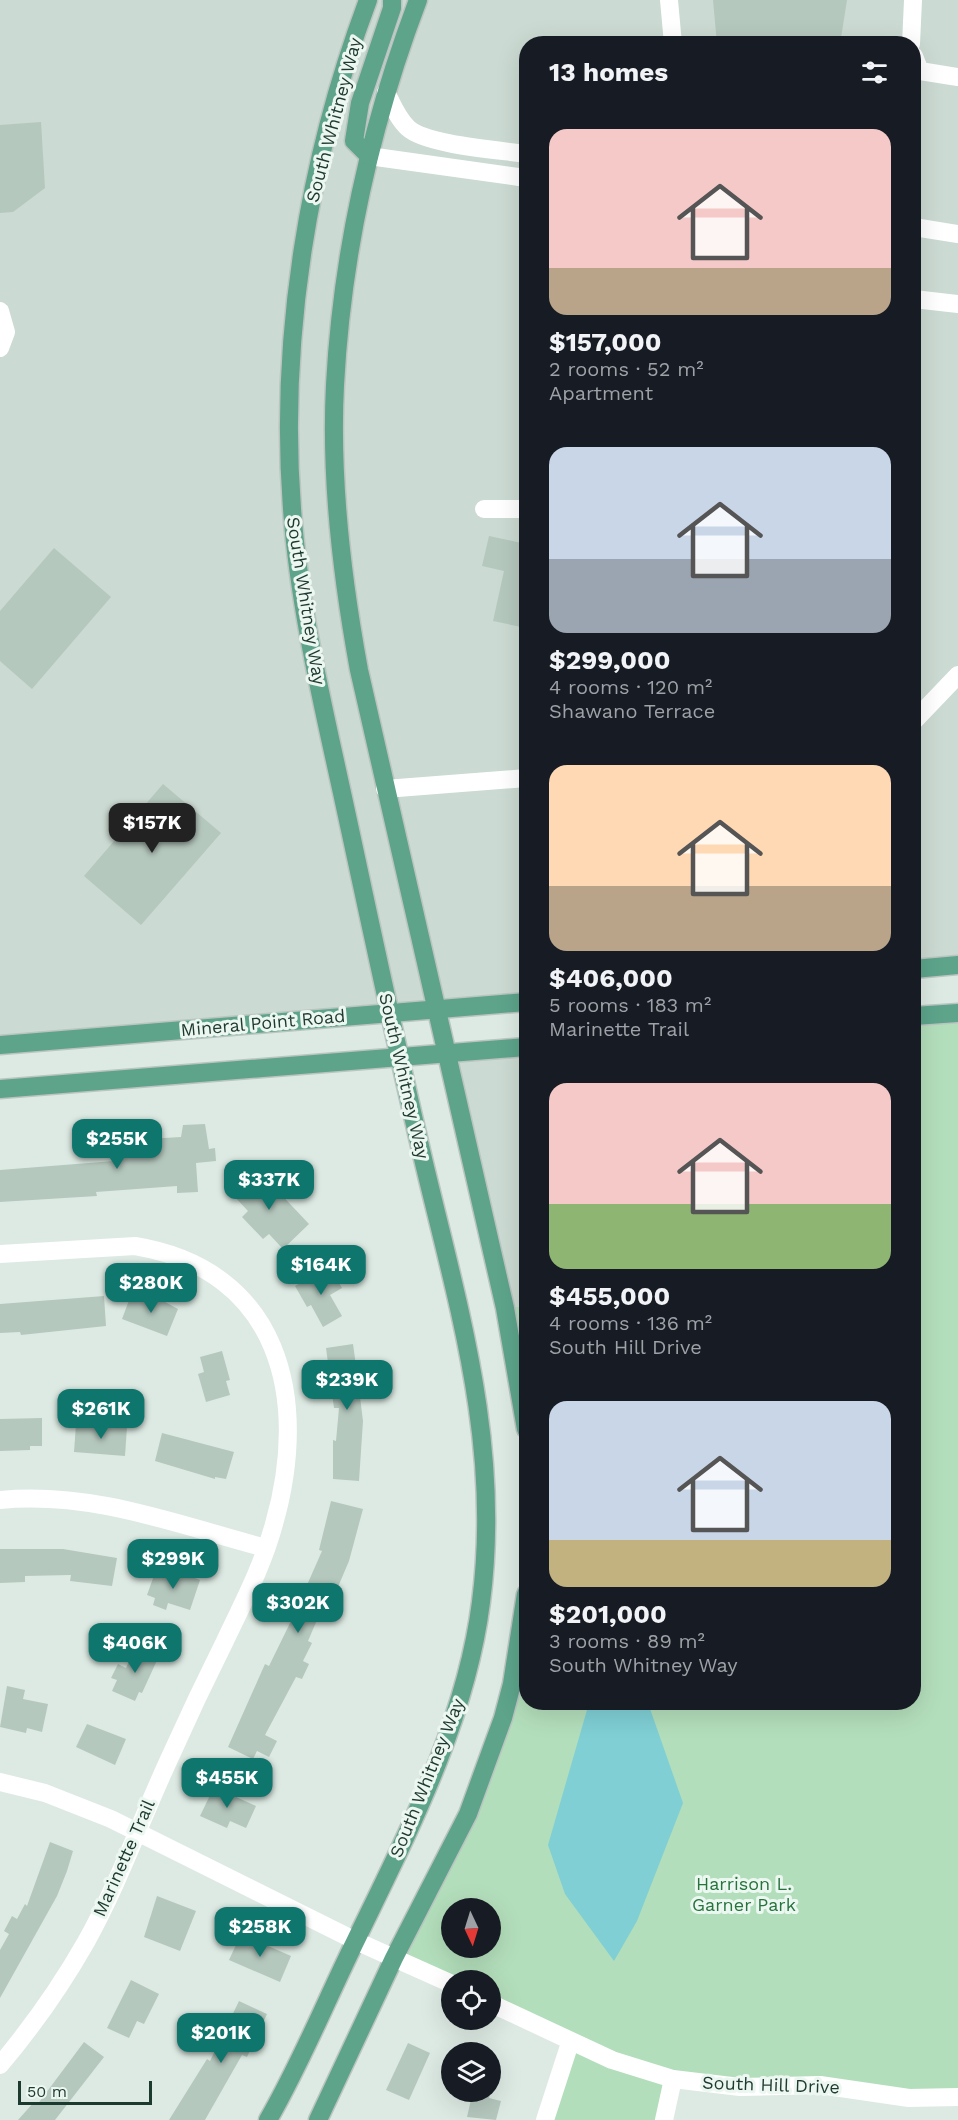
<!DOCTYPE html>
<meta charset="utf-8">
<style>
body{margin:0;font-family:"Work Sans",sans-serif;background:#242831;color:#f1f3f6;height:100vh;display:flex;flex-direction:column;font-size:22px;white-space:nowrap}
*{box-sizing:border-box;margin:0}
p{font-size:20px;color:#9ea1a6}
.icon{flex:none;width:33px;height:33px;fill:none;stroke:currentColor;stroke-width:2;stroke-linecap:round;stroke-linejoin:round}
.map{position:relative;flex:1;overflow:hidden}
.side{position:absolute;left:519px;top:36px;width:402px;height:1674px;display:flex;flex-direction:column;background:#171b24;border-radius:24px;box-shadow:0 6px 24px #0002}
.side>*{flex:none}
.needle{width:39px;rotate:176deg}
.fabs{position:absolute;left:441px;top:1898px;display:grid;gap:12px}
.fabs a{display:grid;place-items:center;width:60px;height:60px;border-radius:50%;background:#171b24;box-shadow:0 6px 24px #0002;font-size:30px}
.scale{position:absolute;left:18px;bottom:15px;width:134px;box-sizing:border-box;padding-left:6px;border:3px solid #1d3a30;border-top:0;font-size:16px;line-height:21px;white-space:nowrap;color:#1d3a30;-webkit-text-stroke:4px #edf7f1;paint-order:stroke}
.price{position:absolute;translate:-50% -51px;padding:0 14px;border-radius:12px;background:#0f766e;color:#fff;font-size:20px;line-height:39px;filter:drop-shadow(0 2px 3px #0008)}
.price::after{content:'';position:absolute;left:50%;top:36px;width:18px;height:14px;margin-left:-9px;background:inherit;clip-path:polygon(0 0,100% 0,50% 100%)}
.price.selected{background:#222;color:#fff}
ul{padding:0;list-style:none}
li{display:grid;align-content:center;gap:12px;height:318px;padding:0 30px}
li span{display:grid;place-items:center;height:186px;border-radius:18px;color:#555}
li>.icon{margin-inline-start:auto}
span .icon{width:108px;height:108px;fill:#fffc;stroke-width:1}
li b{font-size:26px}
h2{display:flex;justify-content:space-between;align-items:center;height:72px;padding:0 30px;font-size:26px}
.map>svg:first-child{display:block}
.built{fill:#cbdad2}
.green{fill:#b3debb;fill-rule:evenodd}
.water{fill:#7fcfd5}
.building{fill:#b5c8be}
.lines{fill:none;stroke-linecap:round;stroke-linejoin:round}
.major-casing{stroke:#bbc4c1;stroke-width:21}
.minor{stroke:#fff;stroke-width:18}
.major{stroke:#5da48b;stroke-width:18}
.labels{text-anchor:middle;stroke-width:6;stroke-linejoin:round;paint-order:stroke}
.street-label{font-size:18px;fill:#1d3a30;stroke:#edf7f1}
.park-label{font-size:18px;fill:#25743c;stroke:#edf7f1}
</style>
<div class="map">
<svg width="958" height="2120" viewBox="0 0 958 2120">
<rect width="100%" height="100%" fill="#ddeae3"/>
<!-- built -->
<g class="built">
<path d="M0 0H958V965L914 969V44H526V1002L0 1045Z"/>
<path d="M526 1047V1306L505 1308 446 1053Z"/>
</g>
<!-- green -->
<g class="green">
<path d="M958 1013V2097L673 2079 664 2120H545L570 2043 491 2003 490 1980H452L394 1958 468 1814 526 1594V1702H914V1016ZM452 1908H490V1947H452Z"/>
<path d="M526 1306V1429L505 1308Z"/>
</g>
<!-- water -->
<path class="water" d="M589 1703H648L683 1803 637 1921 614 1961 565 1894 548 1845Z"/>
<!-- building -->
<g class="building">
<path d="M713 0H847L840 44H717Z"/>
<path d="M41 122 45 188 13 212 0 213V125Z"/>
<path d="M489 536 526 544V628L493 621 504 571 482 566Z"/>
<path d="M54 548 111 597 32 689 0 661V611Z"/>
<path d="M163 784 221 833 141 925 84 876Z"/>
<path d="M205 1124 209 1149 215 1148 216 1161 196 1163 198 1192 177 1193V1186L96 1192 97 1196 0 1202V1170L114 1161 112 1141 181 1137 183 1125Z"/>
<path d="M258 1170 309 1224 283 1249 269 1234 263 1239 242 1217 248 1211 232 1194Z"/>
<path d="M330 1267 342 1288 330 1295 342 1316 323 1327 311 1305 307 1307 295 1286Z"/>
<path d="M131 1295 142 1299 143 1296 153 1299 154 1296 178 1309 167 1336 122 1319Z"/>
<path d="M104 1296 106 1326 21 1335 20 1332 0 1333V1304Z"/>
<path d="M353 1344 357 1373 369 1371 371 1387 359 1389 363 1421 359 1481 333 1479V1440L336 1441 339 1408H334L326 1348Z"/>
<path d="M222 1351 230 1380 226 1381 230 1395 206 1402 198 1374 204 1372 200 1357Z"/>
<path d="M42 1418V1446H30V1450L0 1451V1419Z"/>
<path d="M76 1424 127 1427 125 1456 74 1452Z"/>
<path d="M162 1433 234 1452 226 1479 215 1477V1479L155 1461Z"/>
<path d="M331 1501 363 1509 349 1561 332 1601 326 1599 308 1641 312 1643 303 1661 309 1664 302 1679 296 1677 265 1735 277 1741 269 1757 257 1751 253 1759 228 1747 265 1664 269 1666 292 1619 322 1551 319 1550Z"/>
<path d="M0 1549H63L117 1558 112 1586 70 1581 71 1575 25 1576V1582L0 1583Z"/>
<path d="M156 1570 177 1578 179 1572 200 1580 190 1610 168 1603 166 1610 153 1605 155 1598 147 1595Z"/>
<path d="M137 1645 159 1656 142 1693 139 1692 135 1701 112 1691 117 1680 111 1678 118 1664 126 1668Z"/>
<path d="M7 1686 25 1690 23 1699 48 1704 42 1732 27 1728 26 1733 0 1727Z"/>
<path d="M87 1724 126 1739 115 1765 76 1747Z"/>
<path d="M214 1787 256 1806 246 1828 230 1821 227 1828 200 1816Z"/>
<path d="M50 1842 73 1851 67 1871 57 1896 0 1998V1950L9 1934 4 1931 12 1916 17 1919 25 1904 27 1906Z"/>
<path d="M157 1896 196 1911 180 1951 144 1937Z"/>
<path d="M241 1934 291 1956 280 1982 229 1960Z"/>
<path d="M131 1980 159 1994 144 2024 137 2021 129 2038 107 2028Z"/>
<path d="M239 2001 267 2014 247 2057 242 2055 205 2120H169L207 2059 210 2061Z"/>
<path d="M84 2042 104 2057 55 2120H18L34 2102 37 2105Z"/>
<path d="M408 2043 430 2053 409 2100 386 2090Z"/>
<path d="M473 2091H491L489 2098 501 2101 496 2120 467 2117Z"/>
</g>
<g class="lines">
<!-- major casing -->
<g class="major-casing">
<g id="major">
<path d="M418 0C371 124 342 253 335 385 330 480 342 578 359 670L505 1308 526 1429"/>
<path d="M369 156 354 141 360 103 392 8V0"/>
<path d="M914 969 958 965"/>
<path d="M914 1016 958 1013"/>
<path d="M0 1045 526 1002"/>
<path d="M0 1089 526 1047"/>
<path d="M268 2120C301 2063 326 2001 355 1942 407 1834 466 1722 481 1602 502 1441 456 1300 420 1146 393 1032 369 917 344 802 323 705 299 607 292 509 279 338 308 160 368 0"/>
<path d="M318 2120 394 1958 468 1814 503 1718 512 1684 526 1594"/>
</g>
</g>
<!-- minor -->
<g class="minor">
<path d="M669 0 673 44"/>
<path d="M911 44 913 0"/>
<path d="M914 56 920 71 958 77"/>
<path d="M386 92C392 104 398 119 408 128 426 145 500 150 526 154"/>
<path d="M369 156 526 178"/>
<path d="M914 227 958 234"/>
<path d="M914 299 958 304"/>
<path d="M0 311 6 332 0 348"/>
<path d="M484 509H526"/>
<path d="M914 721 958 675"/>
<path d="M385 789 526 778"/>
<path d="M0 1254 135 1246C280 1270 310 1398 274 1524 263 1565 243 1603 225 1641 206 1679 188 1717 171 1755 142 1817 119 1883 86 1942 61 1986 32 2027 0 2065"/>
<path d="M0 1500C93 1491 178 1525 266 1548"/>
<path d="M0 1782 45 1793 111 1819 356 1941 452 1984"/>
<path d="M490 2003 612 2060 673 2079 740 2087 820 2085 909 2098 958 2097"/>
<path d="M545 2120 570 2043"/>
<path d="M664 2120 673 2079"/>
</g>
<!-- major -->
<use href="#major" class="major"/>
</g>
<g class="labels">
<!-- street labels -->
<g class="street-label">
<text transform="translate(334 120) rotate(-75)" y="6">South Whitney Way</text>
<text transform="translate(306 601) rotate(81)" y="6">South Whitney Way</text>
<text transform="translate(263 1023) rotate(-5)" y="6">Mineral Point Road</text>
<text transform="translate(404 1076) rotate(77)" y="6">South Whitney Way</text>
<text transform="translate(427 1778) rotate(-68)" y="6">South Whitney Way</text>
<text transform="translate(124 1858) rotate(-66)" y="6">Marinette Trail</text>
<text transform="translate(771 2085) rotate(2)" y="6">South Hill Drive</text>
</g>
<!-- park labels -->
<g class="park-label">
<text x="744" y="1890">Harrison L.<tspan x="744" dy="21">Garner Park</tspan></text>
</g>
</g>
</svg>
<div class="fabs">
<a><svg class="needle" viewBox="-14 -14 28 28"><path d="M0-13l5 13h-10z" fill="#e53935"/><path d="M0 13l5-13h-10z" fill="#9ea1a6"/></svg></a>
<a><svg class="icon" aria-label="locate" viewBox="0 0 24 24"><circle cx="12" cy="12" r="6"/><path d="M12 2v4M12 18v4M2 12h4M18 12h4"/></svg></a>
<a><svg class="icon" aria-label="layers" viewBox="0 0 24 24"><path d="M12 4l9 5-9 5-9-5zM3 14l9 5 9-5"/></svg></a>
</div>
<div class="scale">50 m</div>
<b class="price selected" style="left:152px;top:854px">$157K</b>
<b class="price" style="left:117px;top:1170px">$255K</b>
<b class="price" style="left:269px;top:1211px">$337K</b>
<b class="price" style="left:321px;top:1296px">$164K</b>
<b class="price" style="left:151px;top:1314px">$280K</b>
<b class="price" style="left:347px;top:1411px">$239K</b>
<b class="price" style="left:101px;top:1440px">$261K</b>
<b class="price" style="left:173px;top:1590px">$299K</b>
<b class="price" style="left:298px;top:1634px">$302K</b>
<b class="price" style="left:135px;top:1674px">$406K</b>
<b class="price" style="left:227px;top:1809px">$455K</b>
<b class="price" style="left:260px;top:1958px">$258K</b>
<b class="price" style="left:221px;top:2064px">$201K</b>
<section class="side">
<h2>13 homes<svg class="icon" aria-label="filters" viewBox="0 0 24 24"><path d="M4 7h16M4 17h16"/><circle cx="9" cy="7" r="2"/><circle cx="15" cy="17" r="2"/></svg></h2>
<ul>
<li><span style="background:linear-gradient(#f6c9c9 75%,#b9a48a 0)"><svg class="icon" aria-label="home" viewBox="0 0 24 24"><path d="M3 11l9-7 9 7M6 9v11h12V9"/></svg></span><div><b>$157,000</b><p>2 rooms · 52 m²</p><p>Apartment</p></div></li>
<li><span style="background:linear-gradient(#c9d6e8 60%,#9aa5b1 0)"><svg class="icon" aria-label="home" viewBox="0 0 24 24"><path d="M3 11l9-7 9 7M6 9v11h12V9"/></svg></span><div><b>$299,000</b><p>4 rooms · 120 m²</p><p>Shawano Terrace</p></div></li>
<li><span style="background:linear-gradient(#ffd9b3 65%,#b9a48a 0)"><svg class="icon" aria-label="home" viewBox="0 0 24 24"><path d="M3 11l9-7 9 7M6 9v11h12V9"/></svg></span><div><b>$406,000</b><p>5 rooms · 183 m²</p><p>Marinette Trail</p></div></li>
<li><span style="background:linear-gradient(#f6c9c9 65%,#8fb573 0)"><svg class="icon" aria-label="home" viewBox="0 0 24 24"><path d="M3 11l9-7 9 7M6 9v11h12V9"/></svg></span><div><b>$455,000</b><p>4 rooms · 136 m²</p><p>South Hill Drive</p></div></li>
<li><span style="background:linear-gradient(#c9d6e8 75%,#c2b280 0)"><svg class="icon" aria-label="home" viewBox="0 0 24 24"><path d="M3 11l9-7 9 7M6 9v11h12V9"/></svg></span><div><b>$201,000</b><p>3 rooms · 89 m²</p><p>South Whitney Way</p></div></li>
</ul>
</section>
</div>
